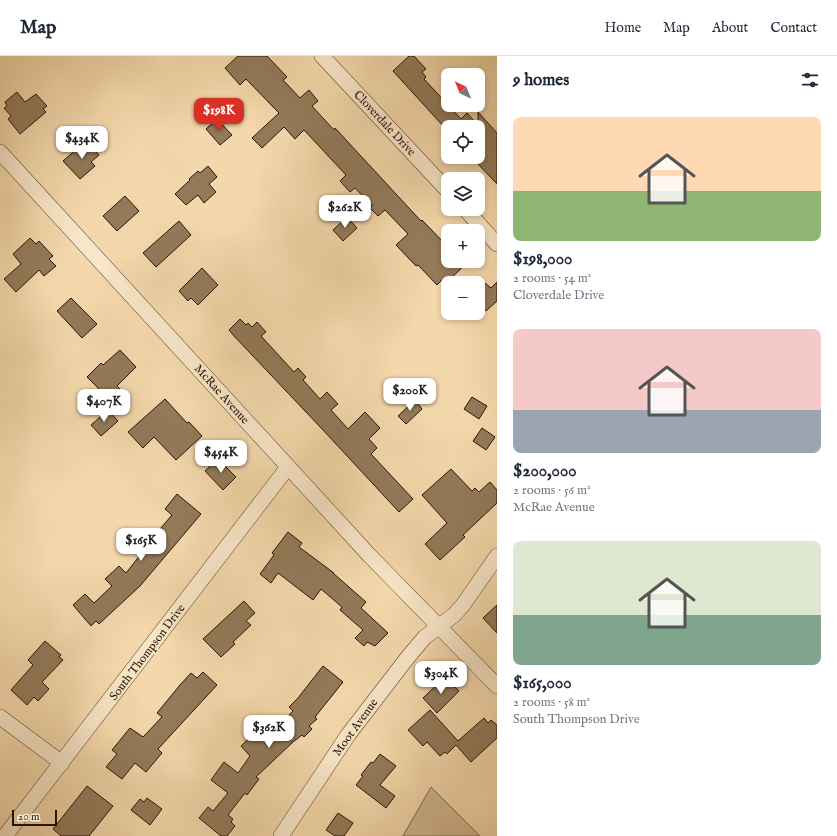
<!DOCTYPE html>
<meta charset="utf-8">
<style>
body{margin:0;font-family:"IM FELL English",serif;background:#f6f6f7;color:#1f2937;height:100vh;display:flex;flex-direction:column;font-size:15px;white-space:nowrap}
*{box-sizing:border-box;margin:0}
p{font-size:13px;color:#747a83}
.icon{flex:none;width:22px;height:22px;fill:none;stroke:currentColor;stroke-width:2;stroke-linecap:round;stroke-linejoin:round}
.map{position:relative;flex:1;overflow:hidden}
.panel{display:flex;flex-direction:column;background:#fff;width:340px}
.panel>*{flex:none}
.needle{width:26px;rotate:317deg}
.controls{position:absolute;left:441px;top:12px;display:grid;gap:8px}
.controls a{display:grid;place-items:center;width:44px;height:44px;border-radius:8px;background:#fff;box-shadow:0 2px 6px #0003;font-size:20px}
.scale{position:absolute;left:12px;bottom:10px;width:45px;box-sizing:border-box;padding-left:4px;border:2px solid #2a1403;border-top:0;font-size:11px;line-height:14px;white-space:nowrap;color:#2a1403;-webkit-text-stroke:3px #f8e6c8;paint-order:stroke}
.price{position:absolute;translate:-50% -34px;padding:0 9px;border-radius:8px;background:#fff;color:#222;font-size:13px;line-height:26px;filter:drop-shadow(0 1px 2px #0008)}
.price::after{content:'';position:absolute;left:50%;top:24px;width:12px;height:9px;margin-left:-6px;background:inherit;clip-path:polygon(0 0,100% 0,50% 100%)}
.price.current{background:#d93025;color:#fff}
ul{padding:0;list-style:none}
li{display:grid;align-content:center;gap:8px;height:212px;padding:0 16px}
li span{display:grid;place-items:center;height:124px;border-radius:8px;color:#555}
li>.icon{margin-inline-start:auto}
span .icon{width:72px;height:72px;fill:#fffc;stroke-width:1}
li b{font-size:17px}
h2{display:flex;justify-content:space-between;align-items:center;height:48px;padding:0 16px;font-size:17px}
header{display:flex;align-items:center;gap:24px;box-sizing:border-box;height:56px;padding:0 20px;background:#fff;border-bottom:1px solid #e0e1e3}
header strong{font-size:19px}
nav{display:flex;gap:22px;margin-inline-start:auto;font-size:14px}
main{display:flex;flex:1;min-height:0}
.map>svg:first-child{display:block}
.green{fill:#d2b78e;stroke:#7e6648}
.building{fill:#937a5a;stroke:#2a1403}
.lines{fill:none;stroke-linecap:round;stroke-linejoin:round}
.minor-casing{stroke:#5c452d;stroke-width:16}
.minor{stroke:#f8e6c8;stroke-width:15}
.labels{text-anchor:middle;stroke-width:3.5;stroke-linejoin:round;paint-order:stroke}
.street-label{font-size:12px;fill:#2a1403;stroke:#f8e6c8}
</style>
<header>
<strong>Map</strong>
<nav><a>Home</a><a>Map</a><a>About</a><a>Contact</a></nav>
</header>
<main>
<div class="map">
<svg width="497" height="780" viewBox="0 0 497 780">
<rect width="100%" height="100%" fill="#f4d8ab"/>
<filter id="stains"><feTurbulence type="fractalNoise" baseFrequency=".005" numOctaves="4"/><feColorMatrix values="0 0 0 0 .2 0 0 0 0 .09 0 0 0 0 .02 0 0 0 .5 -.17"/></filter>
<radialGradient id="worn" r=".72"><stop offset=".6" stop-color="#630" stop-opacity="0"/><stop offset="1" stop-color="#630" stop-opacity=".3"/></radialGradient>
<!-- green -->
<path class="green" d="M431 731 480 780H403Z"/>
<!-- building -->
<g class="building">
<path d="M238 0H267L287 21 283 24 300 42 309 34 318 45 312 50 334 74 335 72 421 165 422 164 448 191V205H469L446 227 442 224 437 229 418 209 416 210 396 189 408 178 385 154 378 160 370 152 372 150 355 132 350 136 340 125 346 119 304 74 295 83 284 71 262 92 252 82 279 57 246 23 240 29 225 12Z"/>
<path d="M409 0H414L426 13 422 16 426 21 424 23 461 63 467 57 478 69V56L497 77V128L475 105 478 103V71H444L393 15Z"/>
<path d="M17 36 25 46 36 38 47 50 43 53 46 56 20 78 8 63 11 60 4 52 7 50 5 46Z"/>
<path d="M217 63 232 79 220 89 206 73Z"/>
<path d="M86 85 99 99 91 106 95 110 80 123 63 105Z"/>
<path d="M208 110 217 121 209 128 216 136 204 147 198 139 186 149 175 138 190 124 189 123 198 115 200 117Z"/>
<path d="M125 140 139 155 117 175 103 160Z"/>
<path d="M347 161 357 172 343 185 333 174Z"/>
<path d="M179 165 191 179 156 211 143 197Z"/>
<path d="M30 182 36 188 39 185 53 200 49 203 56 210 44 220 39 214 16 236 4 223 21 208 13 198Z"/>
<path d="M202 212 218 229 198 249 191 242 188 245 179 235Z"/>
<path d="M497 226V245L486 255 478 246V233L485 227 491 232Z"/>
<path d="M71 242 97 268 82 282 57 255Z"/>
<path d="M240 263 246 269 248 267 252 271 257 266 266 276 261 280 294 316 298 312 306 321 303 324 320 343 327 336 338 348 331 354 348 373 365 356 380 372 369 383 377 392 371 398 413 443 399 456 323 374 234 280 229 274Z"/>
<path d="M120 294 136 311 117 330 123 336 112 346 87 321 101 307 103 309Z"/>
<path d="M472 341 487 350 479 363 464 353Z"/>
<path d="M165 343 187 367 189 366 202 380 176 404 154 381 143 392 128 376Z"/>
<path d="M415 344 422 353 406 368 398 360Z"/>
<path d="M108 354 118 365 101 380 91 369Z"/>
<path d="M482 372 495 381 486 394 473 385Z"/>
<path d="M218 403 236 421 223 434 205 415Z"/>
<path d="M451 413 472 435 475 432 479 436 490 426 497 434V447L463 479 465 481 440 504 425 488 447 467 422 439Z"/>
<path d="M177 438 201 458 140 530 99 568 96 565 91 570 73 549 85 538 94 547 112 530 105 523 119 510 126 517 145 493 134 483 143 472 154 480 172 459 165 453Z"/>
<path d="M288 476 302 487 299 491 334 517H333L366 546 361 552 388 577 375 590 367 586 364 590 355 582 363 574 340 554 342 551 321 533 313 544 278 517 271 527 260 518 274 499 272 497Z"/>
<path d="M244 545 255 557 246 565 251 569 233 586 235 588 221 601 203 583Z"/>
<path d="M497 549V577L483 562Z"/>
<path d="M45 585 61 599 59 601 63 604 42 626 49 633 38 645 34 641 27 649 11 634 33 609 28 604Z"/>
<path d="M323 610 343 626 315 661 317 663 309 670 312 673 304 681 302 679 293 686 256 721 259 723 247 739 245 737 228 759 233 763 231 766 235 770 227 780H221L199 762 208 751 213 755 228 737 211 724 224 706 238 717 250 700 241 690 264 668 272 676 293 655 289 651 298 642Z"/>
<path d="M203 616 217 629 158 693 162 697 146 716 135 707 122 723 106 711 117 698 112 694 130 672 143 681 162 661 157 657 180 629 191 617 197 622Z"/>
<path d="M445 621 459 635 437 657 423 642Z"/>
<path d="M430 654 458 685 484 662 488 667 491 664 497 669V682L471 706 456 689 447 698 445 696 440 700 427 686 423 690 408 674Z"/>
<path d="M380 698 396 710 380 729 395 740 386 752 356 729 363 720 361 719 371 706 373 707Z"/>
<path d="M87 730 113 750 89 780H61L53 773Z"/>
<path d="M147 742 162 753 150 769 131 754 140 743 144 746Z"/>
<path d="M338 757 353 767 344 780H335L326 774Z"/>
</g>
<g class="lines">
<!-- minor casing -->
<g class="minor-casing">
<g id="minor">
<path d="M322 0 448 135"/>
<path d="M0 96 369 499 497 630"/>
<path d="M465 153 497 188"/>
<path d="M0 661 62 707"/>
<path d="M5 780 288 411"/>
<path d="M281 780 348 679 408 601 425 581 454 559 463 549 497 500"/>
</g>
</g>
<!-- minor -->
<use href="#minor" class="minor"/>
</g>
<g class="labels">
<!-- street labels -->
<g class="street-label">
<text transform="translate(385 67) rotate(47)" y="4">Cloverdale Drive</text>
<text transform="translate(222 338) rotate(48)" y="4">McRae Avenue</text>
<text transform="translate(147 596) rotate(-53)" y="4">South Thompson Drive</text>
<text transform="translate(355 671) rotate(-54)" y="4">Moot Avenue</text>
</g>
</g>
<rect width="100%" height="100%" filter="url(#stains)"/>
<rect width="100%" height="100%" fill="url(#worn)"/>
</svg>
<div class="controls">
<a><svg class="needle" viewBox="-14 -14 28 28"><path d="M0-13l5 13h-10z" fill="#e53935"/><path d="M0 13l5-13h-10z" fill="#747a83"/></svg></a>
<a><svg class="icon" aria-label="locate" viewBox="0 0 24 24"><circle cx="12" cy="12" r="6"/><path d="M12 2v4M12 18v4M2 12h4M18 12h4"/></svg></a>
<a><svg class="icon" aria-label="layers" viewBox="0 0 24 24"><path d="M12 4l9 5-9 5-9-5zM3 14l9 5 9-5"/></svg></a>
<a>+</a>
<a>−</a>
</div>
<div class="scale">20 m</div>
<b class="price current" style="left:219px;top:76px">$198K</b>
<b class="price" style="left:82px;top:104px">$434K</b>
<b class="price" style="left:345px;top:173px">$262K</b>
<b class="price" style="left:410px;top:356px">$200K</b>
<b class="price" style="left:104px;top:367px">$407K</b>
<b class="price" style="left:221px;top:418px">$454K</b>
<b class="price" style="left:141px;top:506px">$165K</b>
<b class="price" style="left:441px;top:639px">$304K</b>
<b class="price" style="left:269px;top:693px">$362K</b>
</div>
<section class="panel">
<h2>9 homes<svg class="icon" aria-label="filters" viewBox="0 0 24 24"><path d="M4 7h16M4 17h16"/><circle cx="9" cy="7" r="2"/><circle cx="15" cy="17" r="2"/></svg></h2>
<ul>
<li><span style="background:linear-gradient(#ffd9b3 60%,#8fb573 0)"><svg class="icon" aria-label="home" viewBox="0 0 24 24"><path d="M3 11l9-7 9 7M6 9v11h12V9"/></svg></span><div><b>$198,000</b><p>2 rooms · 54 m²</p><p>Cloverdale Drive</p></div></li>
<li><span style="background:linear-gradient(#f6c9c9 65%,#9aa5b1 0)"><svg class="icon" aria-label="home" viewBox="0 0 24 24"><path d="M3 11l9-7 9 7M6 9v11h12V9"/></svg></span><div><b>$200,000</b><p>2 rooms · 56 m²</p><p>McRae Avenue</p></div></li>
<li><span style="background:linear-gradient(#dfe7d0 60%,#7fa58c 0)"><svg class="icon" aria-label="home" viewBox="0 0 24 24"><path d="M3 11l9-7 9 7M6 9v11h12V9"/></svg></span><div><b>$165,000</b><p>2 rooms · 58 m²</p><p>South Thompson Drive</p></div></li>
</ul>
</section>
</main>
